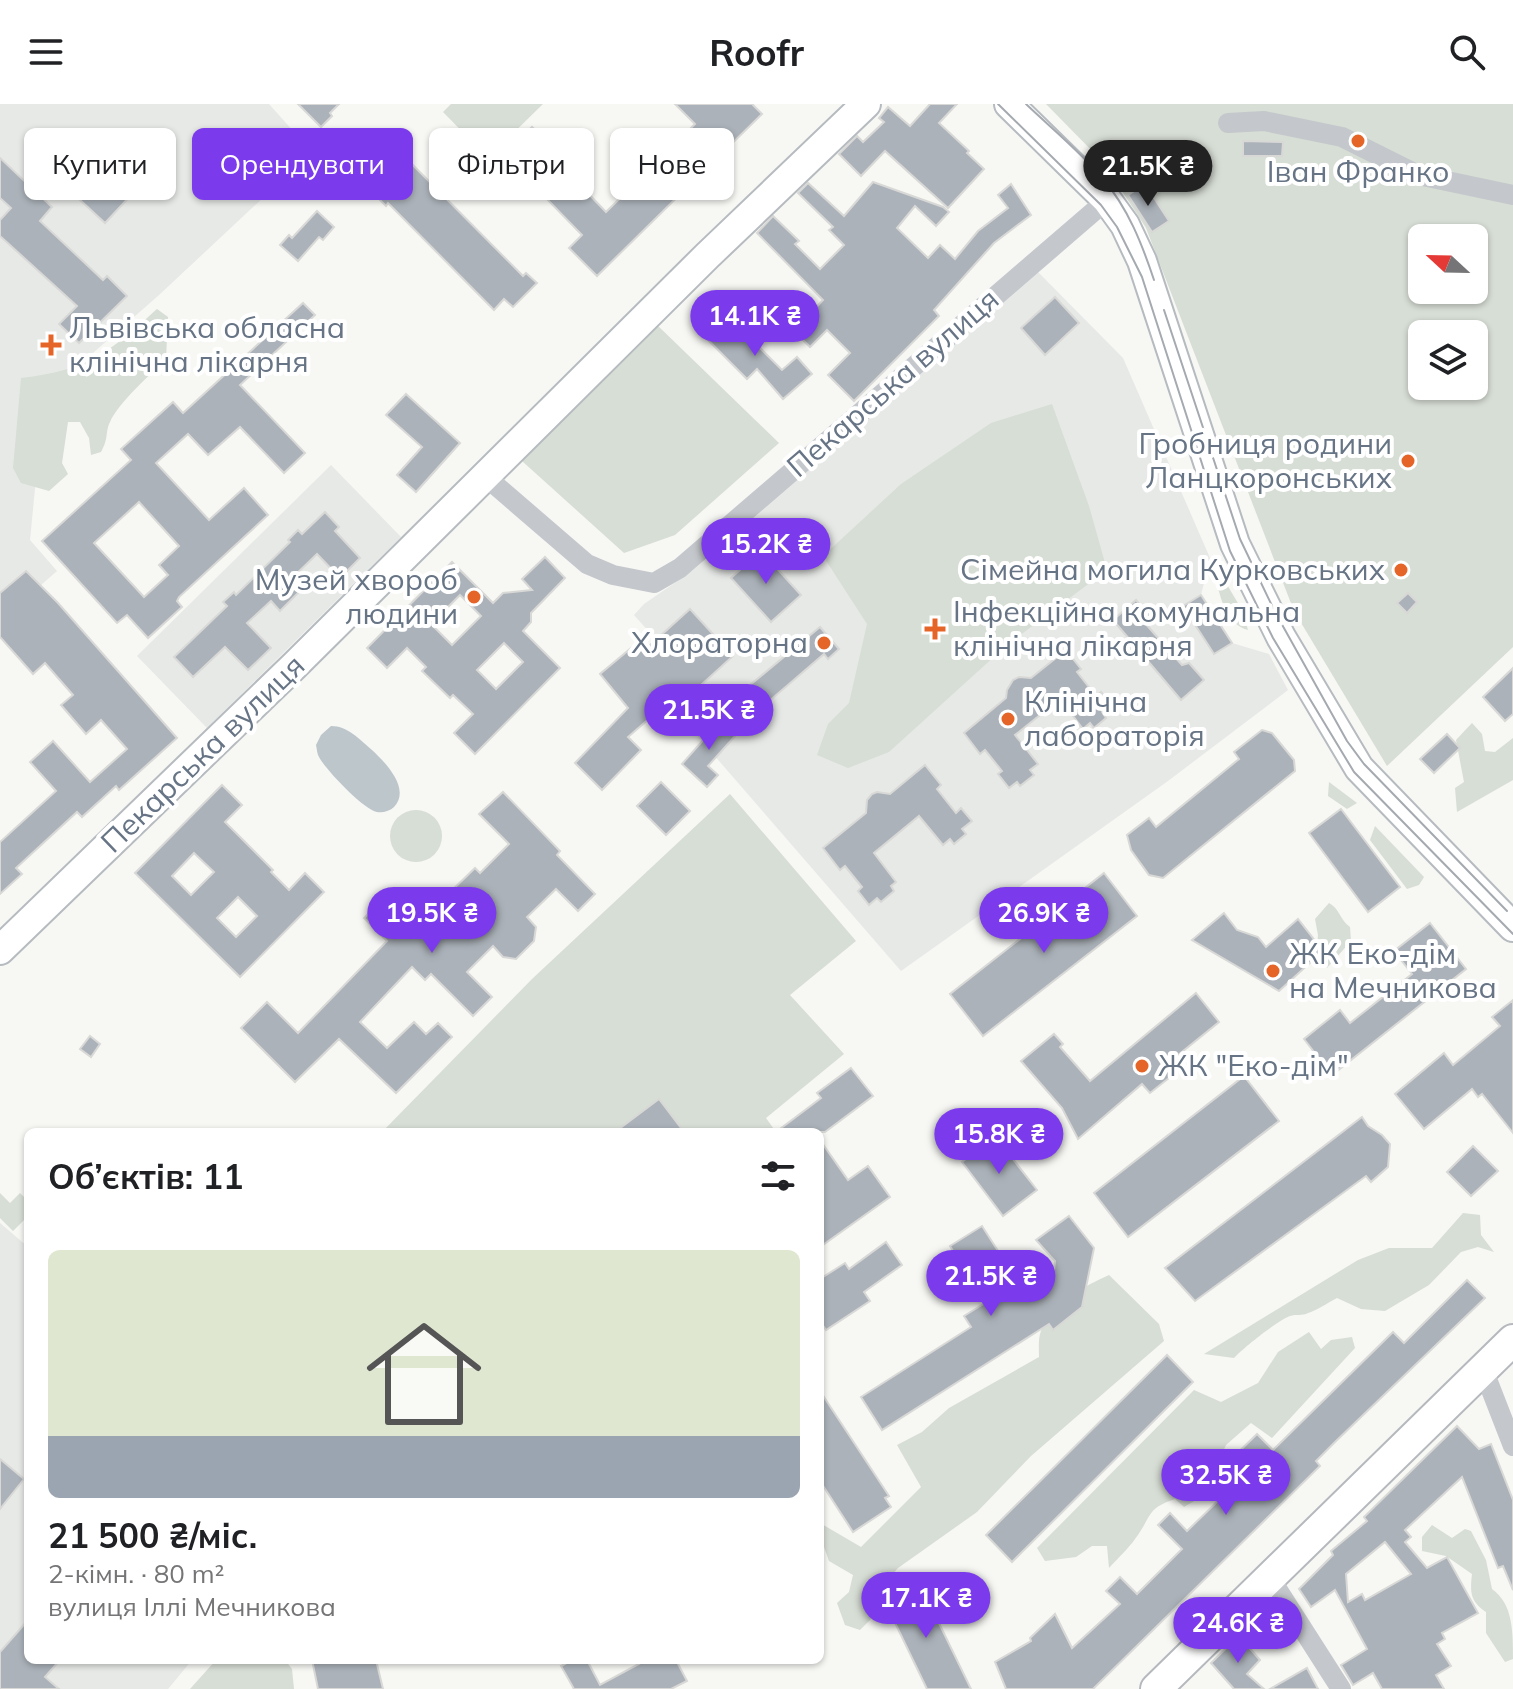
<!DOCTYPE html>
<html lang="uk">
<meta charset="utf-8">
<style>
body{margin:0;font-family:Mulish,sans-serif;background:#f2f2f2;color:#202124;height:100vh;display:flex;flex-direction:column;font-size:30px;white-space:nowrap}
*{box-sizing:border-box;margin:0}
p{font-size:26px;color:#757577}
.icon{flex:none;width:44px;height:44px;fill:none;stroke:currentColor;stroke-width:2;stroke-linecap:round;stroke-linejoin:round}
.map{position:relative;flex:1;overflow:hidden}
.drawer{position:absolute;left:24px;top:1024px;width:800px;height:536px;display:flex;flex-direction:column;background:#fff;border-radius:12px;box-shadow:0 2px 6px #0004}
.drawer>*{flex:none}
.guide{position:absolute;left:24px;top:24px;width:800px;height:72px;display:flex;gap:16px}
.needle{width:52px;rotate:292deg}
.buttons{position:absolute;left:1408px;top:120px;display:grid;gap:16px}
.buttons a{display:grid;place-items:center;width:80px;height:80px;border-radius:12px;background:#fff;box-shadow:0 2px 6px #0004;font-size:40px}
.price{position:absolute;translate:-50% -68px;padding:0 18px;border-radius:28px;background:#7c3aed;color:#fff;font-size:26px;line-height:52px;filter:drop-shadow(0 2px 4px #0008)}
.price::after{content:'';position:absolute;left:50%;top:48px;width:24px;height:18px;margin-left:-12px;background:inherit;clip-path:polygon(0 0,100% 0,50% 100%)}
.price.selected{background:#222;color:#fff}
ul{padding:0;list-style:none}
li{display:grid;align-content:center;gap:16px;height:424px;padding:0 24px}
li+li{border-top:2px solid #e0e0e0}
li span{display:grid;place-items:center;height:248px;border-radius:12px;color:#555}
li>.icon{margin-inline-start:auto}
span .icon{width:144px;height:144px;fill:#fffc;stroke-width:1}
li b{font-size:34px}
h2{display:flex;justify-content:space-between;align-items:center;height:96px;padding:0 24px;font-size:34px}
.pill{padding:0 28px;border-radius:12px;background:#fff;box-shadow:0 2px 6px #0004;font-size:28px;line-height:72px}
.pill.selected{background:#7c3aed;color:#fff}
header{display:flex;justify-content:space-between;align-items:center;height:104px;padding:0 24px;background:#fff;font-size:36px;font-weight:700}
.map>svg:first-child{display:block}
.built{fill:#e7e9e7}
.green{fill:#d7ded5;fill-rule:evenodd}
.water{fill:#bcc6cb}
.building{fill:#abb2b9;stroke:#d8d8d6;stroke-width:2;fill-rule:evenodd}
.lines{fill:none;stroke-linecap:round;stroke-linejoin:round}
.secondary-casing{stroke:#b6bbc0;stroke-width:32}
.primary-casing{stroke:#b5b9bd;stroke-width:34}
.street{stroke:#c4c7cb;stroke-width:20}
.secondary{stroke:#fff;stroke-width:28}
.primary{stroke:#fff;stroke-width:30}
.tram{stroke:#a5aab0;stroke-width:2}
.poi-dot{fill:#e46527;stroke:#fff;stroke-width:3}
.labels{text-anchor:middle;stroke-width:8;stroke-linejoin:round;paint-order:stroke}
.poi-label{font-size:30px;fill:#667485;stroke:#fff;text-anchor:start}
.street-label{font-size:30px;fill:#667485;stroke:#fff}
</style>
<header><svg class="icon" aria-label="menu" viewBox="0 0 24 24"><path d="M4 6h16M4 12h16M4 18h16"/></svg>Roofr<svg class="icon" aria-label="search" viewBox="0 0 24 24"><circle cx="10" cy="10" r="6"/><path d="M15 15l6 6"/></svg></header>
<div class="map">
<svg width="1513" height="1585" viewBox="0 0 1513 1585">
<rect width="100%" height="100%" fill="#f7f7f4"/>
<!-- built -->
<g class="built">
<path d="M0 0H269L312 48 159 191 44 292 30 436 57 467 0 517Z"/>
<path d="M1038 168 1123 254 1210 454 1201 491 1232 539 1269 550 1288 586 1168 677 901 867 694 628 702 587 634 511 644 500 692 467Z"/>
<path d="M331 361 401 433 207 624 137 552Z"/>
<path d="M0 1119 28 1143V1556H192L168 1585H0Z"/>
</g>
<!-- green -->
<g class="green">
<path d="M451 0H543L488 54 443 8Z"/>
<path d="M1046 0H1513V543L1387 662 1294 507 1146 124 1103 58ZM1422 134H1474V186H1422ZM1422 230H1474V282H1422Z"/>
<path d="M157 205 168 213 166 255C151 270 118 299 110 318 105 328 109 334 101 348L91 351 89 334 80 318H68L62 359 68 370 49 387 21 379 13 364 21 274C89 266 108 249 157 205Z"/>
<path d="M655 219 779 339 675 431 624 449 522 357Z"/>
<path d="M1052 300 1089 402 1107 466 1007 541 889 648 848 664 817 651 828 620 849 599 867 520 823 452 901 380 991 319Z"/>
<path d="M1222 479H1226L1242 506 1248 526C1229 521 1223 502 1218 484Z"/>
<path d="M1472 619 1482 630 1485 647 1495 648 1513 634V676L1457 708 1455 684 1464 678 1456 636Z"/>
<path d="M1329 678 1357 699 1347 705 1328 692Z"/>
<path d="M730 690 856 837 790 891 844 950 766 1014 776 1028H382L532 875Z"/>
<circle cx="416" cy="732" r="26"/>
<path d="M1375 722 1424 773 1419 781 1407 785 1370 736Z"/>
<path d="M1329 799C1340 805 1340 816 1350 823L1351 837 1327 864 1316 852 1318 831 1315 815Z"/>
<path d="M0 1089 10 1099 20 1089 28 1097V1112L13 1127 0 1114Z"/>
<path d="M1463 1109 1480 1111 1481 1131 1494 1148 1478 1143 1461 1148 1429 1181 1385 1207 1361 1205 1337 1194C1327 1199 1318 1206 1308 1209 1302 1212 1296 1210 1290 1212 1277 1217 1243 1244 1234 1254L1204 1250 1358 1156 1389 1144H1432Z"/>
<path d="M1109 1171 1159 1220 1164 1237 1031 1352 977 1408 898 1464 876 1490V1510L860 1526 845 1521 837 1499 849 1488 853 1471 829 1457 824 1443 820 1444V1419L861 1443 921 1383 897 1341 922 1328 949 1304 1039 1253C1039 1245 1038 1234 1041 1227 1053 1200 1084 1182 1109 1171Z"/>
<path d="M1309 1228 1321 1245 1331 1236 1352 1233 1355 1244 1272 1334 1251 1319 1226 1341 1221 1352 1201 1363 1194 1386 1201 1393 1184 1403 1175 1395C1145 1405 1152 1413 1135 1435 1128 1445 1118 1454 1109 1464L1107 1442H1092L1076 1453 1045 1457 1037 1444 1194 1286 1221 1298 1258 1279 1278 1248Z"/>
<path d="M1432 1421 1452 1434 1465 1425 1471 1427 1486 1456 1492 1485C1513 1500 1513 1527 1513 1555L1505 1558 1486 1529V1508C1470 1497 1470 1488 1472 1470L1446 1452 1422 1447V1433Z"/>
<path d="M216 1556H285L292 1565 294 1585H190Z"/>
</g>
<!-- water -->
<path class="water" d="M331 622C348 622 360 636 372 646 386 659 411 685 394 703 390 707 383 709 377 708 363 705 326 666 319 653 317 650 317 645 316 641L321 631Z"/>
<!-- building -->
<g class="building">
<path d="M298 0H339L330 9 332 12 321 23Z"/>
<path d="M675 0H752L762 10 597 172 569 144 582 131 504 51 532 23 588 80 583 84 606 108 695 20Z"/>
<path d="M930 0H957L939 19 969 47 967 49 984 65 948 104 885 47 861 72 839 50 857 32 863 38 884 18 879 14 888 3 910 22Z"/>
<path d="M140 32 165 55 105 119 80 96Z"/>
<path d="M386 34 523 172 526 169 537 179 513 203 504 195 494 206 388 99 386 102 372 88 389 71 369 51Z"/>
<path d="M1243 37 1283 38 1282 52H1243Z"/>
<path d="M0 54 52 103 40 117 103 176 107 172 127 192 79 239 59 220 77 202 0 132V116L11 104 0 94Z"/>
<path d="M873 78 943 103 949 108 936 122 915 102 897 124 928 154 940 141 955 155 978 127 1008 104 998 91 1011 80 1031 111 994 139 934 206 939 212 854 297 828 271 850 249 827 226 810 243 794 227 823 196 757 129 773 112 799 137 795 140 820 165 844 141 829 126 833 123 798 89 808 79 844 112Z"/>
<path d="M1145 80 1169 117 1152 128 1128 91Z"/>
<path d="M317 107 334 123 323 136 319 133 298 157 280 141 289 131 292 134Z"/>
<path d="M1055 193 1079 219 1045 251 1021 224Z"/>
<path d="M303 199 315 211 240 281 305 349 284 369 240 323 208 351 188 330 156 359 209 416 244 384 268 411 179 493 177 497 182 503 148 534 127 511 117 519 42 437 131 356 121 345 173 298 183 309ZM139 398 179 442 159 461 168 471 144 493 94 439Z"/>
<path d="M727 211 782 266 797 253 812 270 783 295 757 265 747 275 705 233Z"/>
<path d="M406 290 460 339 416 388 397 371 422 343 386 311Z"/>
<path d="M325 408 339 423 335 427 360 454 340 474 317 450 291 475 301 486 280 507 271 497 247 519 271 544 248 566 225 543 193 573 174 553 227 502 223 498 234 488 236 491 290 438 288 436 298 426 302 430Z"/>
<path d="M761 447 801 491 771 518 731 474Z"/>
<path d="M545 453 565 474 531 509V518L523 527 560 564 475 650 454 629 473 610 453 591 450 594 422 567 426 563 407 544 387 564 367 544 452 458 493 499 503 489 532 486 522 475ZM460 491 481 512 452 541 431 520ZM504 539 523 558 496 585 477 566Z"/>
<path d="M26 467 58 499 177 634 119 686 116 682 82 713 77 708 16 764 22 770 0 790V738L56 687 30 658 53 637 90 678 127 645 101 616 86 630 61 601 73 591 45 559 33 570 0 533V489Z"/>
<path d="M1408 489 1417 498 1407 509 1397 499Z"/>
<path d="M1201 491 1232 539 1214 550 1183 502Z"/>
<path d="M1136 496 1150 513 1144 518 1182 561 1189 559 1204 576 1181 596 1113 516Z"/>
<path d="M690 505 733 552 690 591 696 598 663 628 650 614 628 633 641 646 602 686 575 659 628 604 600 570 642 535 648 543Z"/>
<path d="M820 523 839 545 828 555 824 550 760 605 744 586Z"/>
<path d="M1066 546 1081 565 1077 568 1096 592 1101 588 1111 600 1102 608 1106 614 1094 624 1090 619 1083 625 1060 595 1015 631 1038 660 1030 666 1034 671 1020 682 1017 678 1009 684 998 670 1002 667 985 646 980 650 964 629 1006 594 1007 586 1013 576 1019 573 1031 574Z"/>
<path d="M1513 564V610L1505 617 1483 593Z"/>
<path d="M718 614 736 631 708 662 718 671 707 683 682 660 705 634 702 631Z"/>
<path d="M1262 626 1272 629 1294 656 1295 667 1163 774 1149 771 1131 746 1127 731 1149 714 1156 723 1239 655 1234 648Z"/>
<path d="M1447 630 1460 644 1434 669 1420 655Z"/>
<path d="M925 661 941 681 937 685 956 709 961 704 972 717 962 725 966 730 954 740 950 735 943 741 919 712 874 749 896 778 891 782 894 787 881 798 877 794 869 801 858 787 862 783 845 762 840 766 823 744 866 709 867 696 872 690 877 688 890 690Z"/>
<path d="M661 678 690 707 666 731 637 702Z"/>
<path d="M222 681 242 701 225 718 273 766 271 768 289 786 305 769 324 788 240 873 135 769ZM194 749 214 768 191 791 172 772ZM238 793 257 812 236 833 217 814Z"/>
<path d="M503 688 560 747 557 751 595 790 578 807 556 785 527 813 536 823 534 837 516 855 503 853 493 842 467 868 492 893 473 912 431 870 425 876 412 863 360 918 387 944 414 918 426 930 438 919 452 933 396 989 339 935 295 978 241 924 267 898 298 929 387 837 364 814 388 791 421 825 449 797 445 793 475 764 480 769 509 740 479 710Z"/>
<path d="M1341 705 1400 783 1368 808 1309 729Z"/>
<path d="M1104 769 1137 812 983 932 950 890Z"/>
<path d="M1224 809 1237 826 1258 833 1266 843 1298 815 1323 847 1279 887 1192 836Z"/>
<path d="M1430 819 1466 865 1332 971 1304 935 1340 906 1350 919 1412 870 1394 847Z"/>
<path d="M1196 889 1219 918 1172 956 1179 966 1150 989 1142 980 1078 1035 1062 1004 1021 957 1054 930 1063 940 1060 943 1090 977Z"/>
<path d="M1513 896V1029L1482 990 1478 993 1472 985 1424 1025 1395 990 1444 949 1453 961 1500 922 1492 913Z"/>
<path d="M90 932 100 940 91 953 80 945Z"/>
<path d="M851 964 873 992 825 1028H776L821 994 817 989Z"/>
<path d="M1244 972 1279 1017 1128 1133 1094 1089Z"/>
<path d="M659 995 684 1028H615Z"/>
<path d="M1362 1013 1368 1022 1382 1031 1390 1040 1388 1063 1371 1078 1366 1072 1195 1197 1165 1164Z"/>
<path d="M995 1032 1037 1086 1003 1112 962 1058Z"/>
<path d="M820 1036 848 1076 868 1062 890 1093 820 1143Z"/>
<path d="M1473 1042 1498 1067 1471 1092 1447 1068Z"/>
<path d="M1069 1112 1094 1144 1082 1203 1053 1226 1049 1220 882 1326 861 1293 971 1223 964 1212 985 1199 950 1142 982 1122 1029 1195 1053 1176 1055 1157 1036 1136Z"/>
<path d="M886 1138 902 1161 864 1188 870 1197 826 1226 820 1217V1175L845 1159 849 1165Z"/>
<path d="M1467 1176 1485 1194 1335 1338 1316 1357 1320 1362 1093 1585H1006L995 1558 1031 1537 1030 1534 1055 1510 1072 1544 1120 1500 1106 1487 1120 1473 1137 1490 1182 1445 1158 1421 1170 1409 1187 1427 1220 1395 1203 1378 1214 1366 1217 1369 1257 1330 1273 1346 1393 1228 1404 1239Z"/>
<path d="M1167 1251 1193 1278 1012 1458 986 1431Z"/>
<path d="M820 1287 889 1392 885 1394 891 1403 853 1428 820 1377Z"/>
<path d="M1457 1322 1479 1345 1491 1340 1513 1396V1486L1503 1462 1498 1464 1462 1373 1405 1426 1411 1433 1405 1438 1427 1464 1447 1453 1478 1509 1442 1529 1445 1535 1437 1540 1451 1562 1436 1571 1444 1585H1382L1373 1569 1353 1581 1341 1561 1367 1545 1335 1486 1311 1503 1299 1485 1333 1451 1331 1447 1367 1417 1364 1413ZM1385 1438 1411 1470 1365 1496 1362 1490 1348 1498 1346 1470Z"/>
<path d="M0 1355 24 1375 0 1405Z"/>
<path d="M919 1478 971 1585H927L884 1496Z"/>
<path d="M28 1516V1556H60L45 1573 59 1585H0V1548Z"/>
<path d="M1239 1532 1260 1556 1247 1570 1264 1585H1234L1211 1559Z"/>
<path d="M312 1556H376L383 1585H318Z"/>
<path d="M572 1556H587L600 1581 646 1556H676L687 1577 671 1585H574L561 1562Z"/>
<path d="M1307 1564 1318 1585H1270Z"/>
</g>
<g class="lines">
<!-- secondary casing -->
<g class="secondary-casing">
<g id="secondary">
<path d="M1009 0 1107 96 1125 121 1142 157 1235 440 1281 533 1359 664 1513 823"/>
<path d="M0 846 295 561 707 152 866 0"/>
</g>
</g>
<!-- primary casing -->
<g class="primary-casing">
<path id="primary" d="M1156 1585 1513 1236"/>
</g>
<!-- street -->
<g class="street">
<path d="M1228 19 1264 17 1342 33 1418 71 1513 91"/>
<path d="M486 373 587 460 613 471 654 479 680 464 1107 96"/>
<path d="M1483 1265 1513 1342"/>
<path d="M1270 1474 1341 1585"/>
</g>
<!-- secondary -->
<use href="#secondary" class="secondary"/>
<!-- primary -->
<use href="#primary" class="primary"/>
<!-- tram -->
<g class="tram">
<path d="M998 0 1101 101 1117 123 1142 173 1230 447 1273 534 1354 668 1513 830"/>
<path d="M1026 0C1051 24 1081 48 1103 75 1128 104 1142 140 1154 176"/>
<path d="M1164 206 1240 435 1275 508 1347 637 1364 660 1507 807"/>
</g>
</g>
<!-- markers -->
<g class="poi-dot">
<circle cx="1358" cy="37" r="8"/>
<path d="M47 229h8v8h8v8h-8v8h-8v-8h-8v-8h8z"/>
<circle cx="1408" cy="357" r="8"/>
<circle cx="1401" cy="466" r="8"/>
<circle cx="474" cy="493" r="8"/>
<path d="M931 513h8v8h8v8h-8v8h-8v-8h-8v-8h8z"/>
<circle cx="824" cy="539" r="8"/>
<circle cx="1008" cy="615" r="8"/>
<circle cx="1273" cy="867" r="8"/>
<circle cx="1142" cy="962" r="8"/>
</g>
<g class="labels">
<!-- poi labels -->
<g class="poi-label">
<text x="1358" y="78" text-anchor="middle">Іван Франко</text>
<text x="69" y="234">Львівська обласна<tspan x="69" dy="34">клінічна лікарня</tspan></text>
<text x="1392" y="350" text-anchor="end">Гробниця родини<tspan x="1392" dy="34">Ланцкоронських</tspan></text>
<text x="1385" y="476" text-anchor="end">Сімейна могила Курковських</text>
<text x="458" y="486" text-anchor="end">Музей хвороб<tspan x="458" dy="34">людини</tspan></text>
<text x="953" y="518">Інфекційна комунальна<tspan x="953" dy="34">клінічна лікарня</tspan></text>
<text x="808" y="549" text-anchor="end">Хлораторна</text>
<text x="1024" y="608">Клінічна<tspan x="1024" dy="34">лабораторія</tspan></text>
<text x="1289" y="860">ЖК Еко-дім<tspan x="1289" dy="34">на Мечникова</tspan></text>
<text x="1158" y="972">ЖК "Еко-дім"</text>
</g>
<!-- street labels -->
<g class="street-label">
<text transform="translate(893 279) rotate(-41)" y="10">Пекарська вулиця</text>
<text transform="translate(203 650) rotate(-44)" y="10">Пекарська вулиця</text>
</g>
</g>
</svg>
<div class="buttons">
<a><svg class="needle" viewBox="-14 -14 28 28"><path d="M0-13l5 13h-10z" fill="#e53935"/><path d="M0 13l5-13h-10z" fill="#757577"/></svg></a>
<a><svg class="icon" aria-label="layers" viewBox="0 0 24 24"><path d="M12 4l9 5-9 5-9-5zM3 14l9 5 9-5"/></svg></a>
</div>
<b class="price selected" style="left:1148px;top:104px">21.5K ₴</b>
<b class="price" style="left:755px;top:254px">14.1K ₴</b>
<b class="price" style="left:766px;top:482px">15.2K ₴</b>
<b class="price" style="left:709px;top:648px">21.5K ₴</b>
<b class="price" style="left:432px;top:851px">19.5K ₴</b>
<b class="price" style="left:1044px;top:851px">26.9K ₴</b>
<b class="price" style="left:999px;top:1072px">15.8K ₴</b>
<b class="price" style="left:991px;top:1214px">21.5K ₴</b>
<b class="price" style="left:1226px;top:1413px">32.5K ₴</b>
<b class="price" style="left:926px;top:1536px">17.1K ₴</b>
<b class="price" style="left:1238px;top:1561px">24.6K ₴</b>
<div class="guide">
<a class="pill">Купити</a>
<a class="pill selected">Орендувати</a>
<a class="pill">Фільтри</a>
<a class="pill">Нове</a>
</div>
<section class="drawer">
<h2>Об’єктів: 11<svg class="icon" aria-label="filters" viewBox="0 0 24 24"><path d="M4 7h16M4 17h16"/><circle cx="9" cy="7" r="2"/><circle cx="15" cy="17" r="2"/></svg></h2>
<ul>
<li><span style="background:linear-gradient(#dfe7d0 75%,#9aa5b1 0)"><svg class="icon" aria-label="home" viewBox="0 0 24 24"><path d="M3 11l9-7 9 7M6 9v11h12V9"/></svg></span><div><b>21 500 ₴/міс.</b><p>2-кімн. · 80 m²</p><p>вулиця Іллі Мечникова</p></div></li>
</ul>
</section>
</div>
